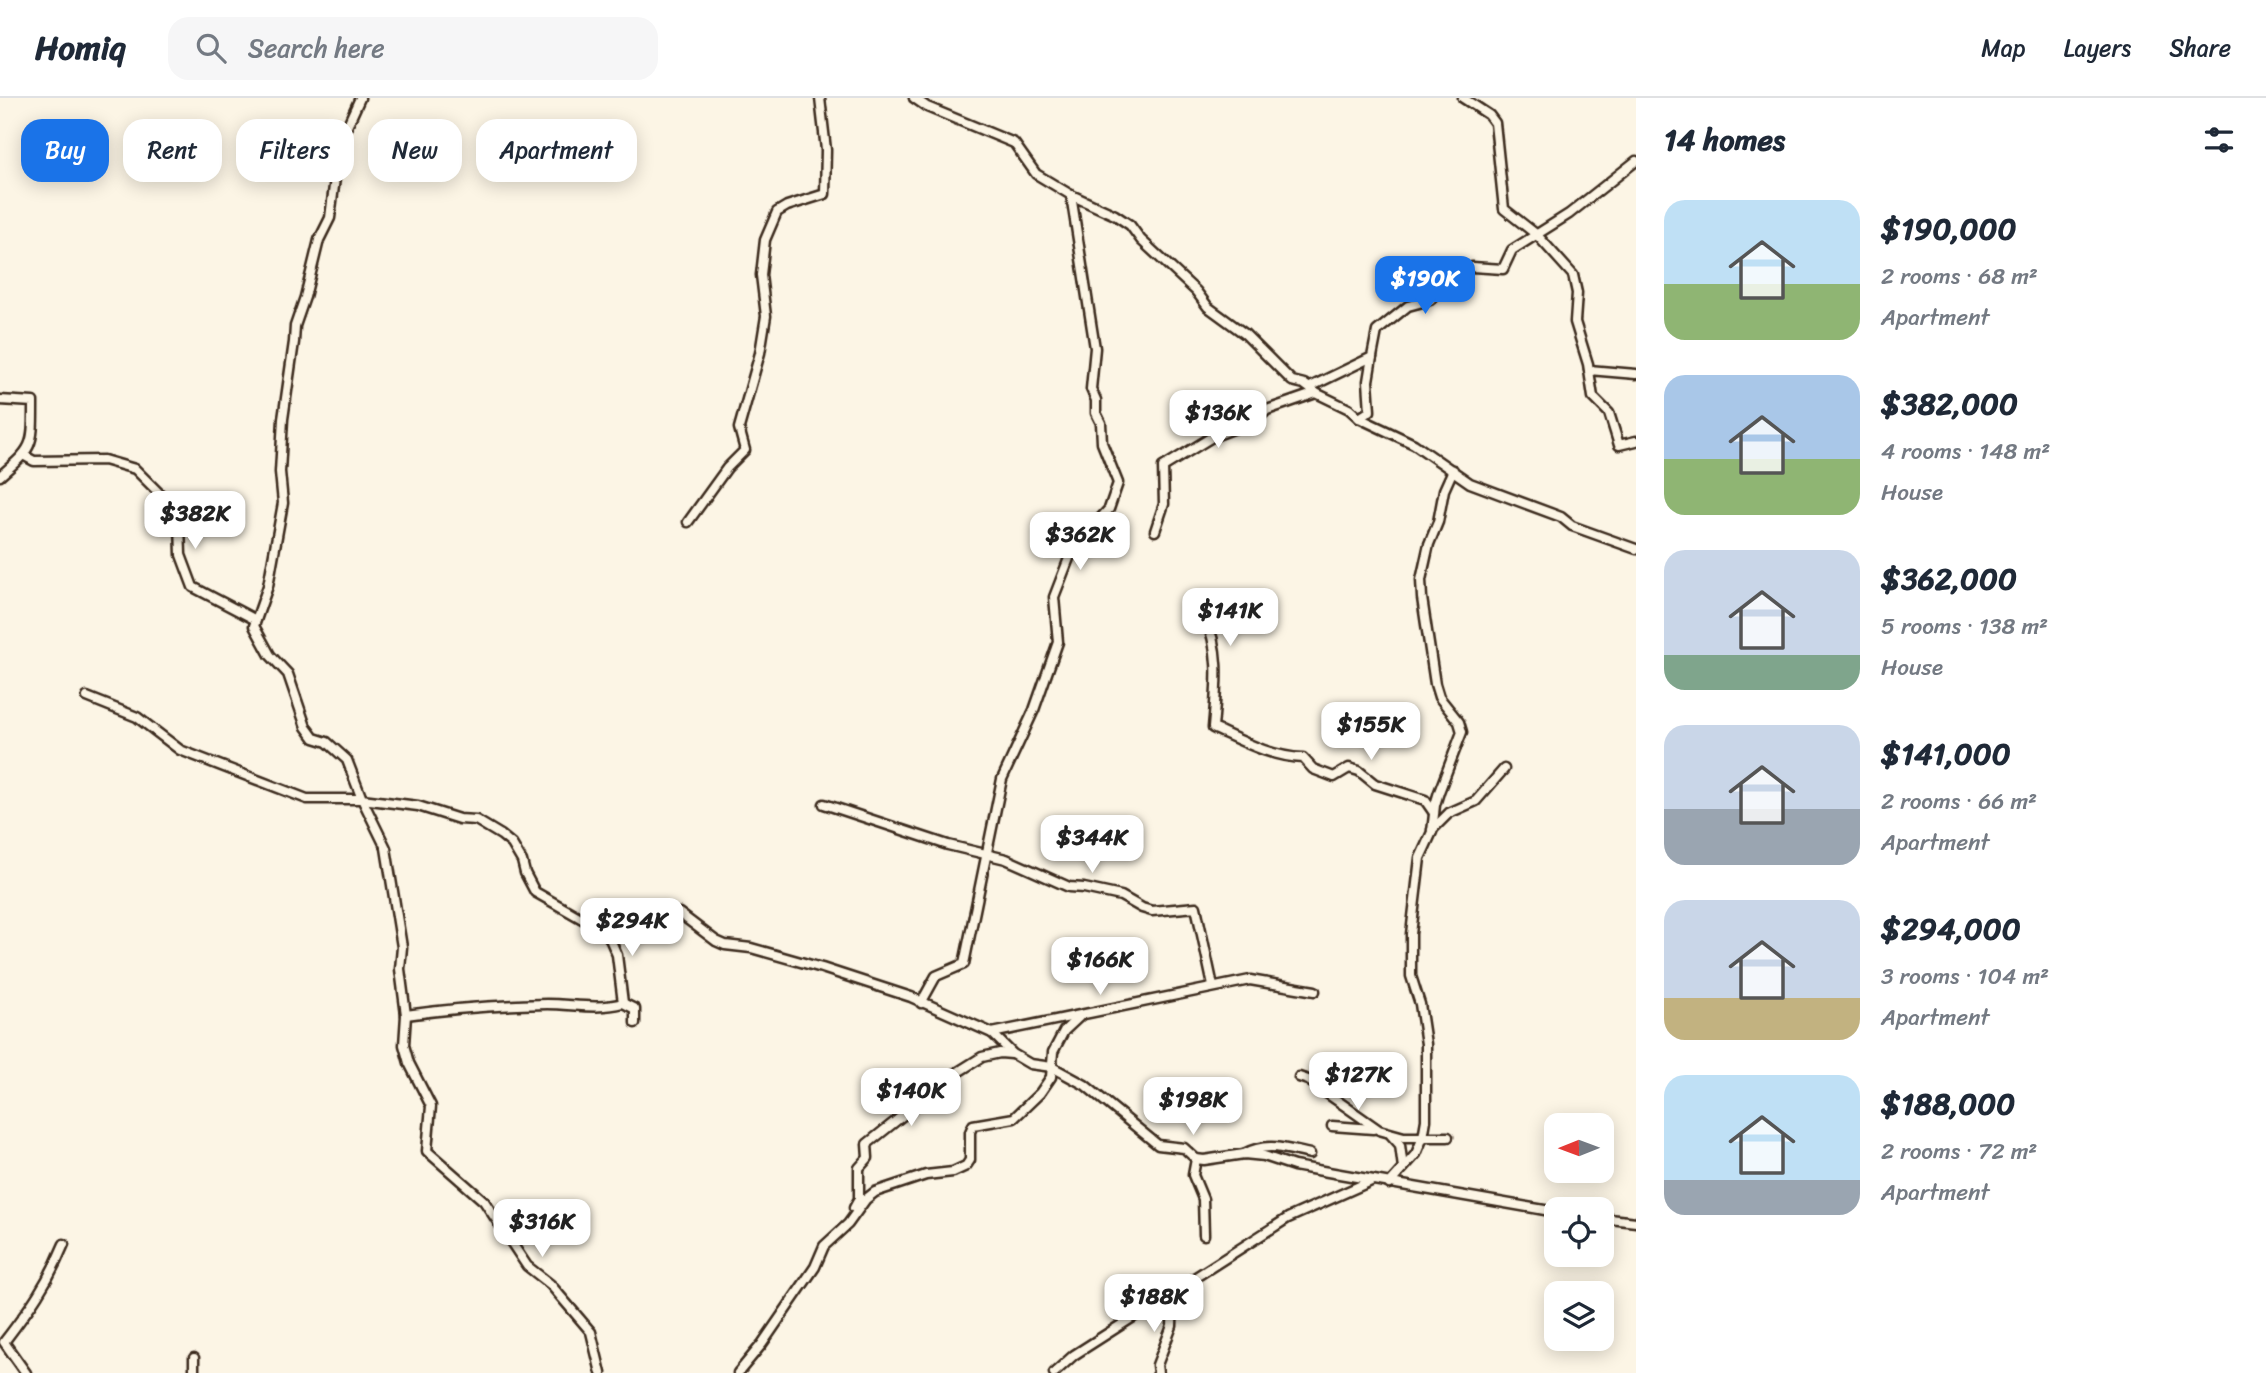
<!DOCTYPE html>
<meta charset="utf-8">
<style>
body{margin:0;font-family:Sriracha,sans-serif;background:#f6f6f7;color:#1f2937;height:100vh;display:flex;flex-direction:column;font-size:26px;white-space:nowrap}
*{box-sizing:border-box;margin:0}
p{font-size:23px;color:#747a83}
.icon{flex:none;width:38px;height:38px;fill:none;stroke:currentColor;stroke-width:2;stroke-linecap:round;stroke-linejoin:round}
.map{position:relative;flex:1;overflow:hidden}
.details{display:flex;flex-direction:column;background:#fff;width:630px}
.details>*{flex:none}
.banner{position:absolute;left:21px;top:21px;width:665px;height:63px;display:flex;gap:14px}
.needle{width:46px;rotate:269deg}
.controls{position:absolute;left:1544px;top:1015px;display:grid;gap:14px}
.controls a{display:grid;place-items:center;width:70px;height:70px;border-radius:14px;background:#fff;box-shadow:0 4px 18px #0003;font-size:35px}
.price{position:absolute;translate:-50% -60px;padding:0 16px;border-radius:14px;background:#fff;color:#222;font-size:23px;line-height:46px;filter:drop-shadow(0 2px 4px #0008)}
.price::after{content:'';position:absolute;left:50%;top:42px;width:21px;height:16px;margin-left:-10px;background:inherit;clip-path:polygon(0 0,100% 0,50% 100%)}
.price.selected{background:#1a73e8;color:#fff}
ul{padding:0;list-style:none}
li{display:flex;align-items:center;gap:21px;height:175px;padding:0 28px}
li span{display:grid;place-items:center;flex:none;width:196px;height:140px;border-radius:21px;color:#555}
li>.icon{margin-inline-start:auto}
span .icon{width:84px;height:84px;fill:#fffc;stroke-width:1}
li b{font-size:30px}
h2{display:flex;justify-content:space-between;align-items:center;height:84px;padding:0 28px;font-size:30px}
.pill{padding:0 24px;border-radius:21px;background:#fff;box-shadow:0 4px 18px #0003;font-size:24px;line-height:63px}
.pill.selected{background:#1a73e8;color:#fff}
header{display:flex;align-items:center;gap:42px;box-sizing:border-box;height:98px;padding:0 35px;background:#fff;border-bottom:2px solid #e0e1e3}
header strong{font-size:33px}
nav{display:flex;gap:38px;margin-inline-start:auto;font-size:24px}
.search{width:490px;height:63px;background:#f6f6f7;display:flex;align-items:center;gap:18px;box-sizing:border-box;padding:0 24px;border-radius:21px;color:#747a83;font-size:26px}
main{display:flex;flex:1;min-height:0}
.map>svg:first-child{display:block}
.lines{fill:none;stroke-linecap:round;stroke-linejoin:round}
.street-casing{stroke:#3b2a1e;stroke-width:13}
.street{stroke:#fcf5e5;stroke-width:8}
</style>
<header>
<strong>Homiq</strong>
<div class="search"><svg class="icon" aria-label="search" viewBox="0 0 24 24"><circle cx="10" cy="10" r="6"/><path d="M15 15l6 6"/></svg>Search here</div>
<nav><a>Map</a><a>Layers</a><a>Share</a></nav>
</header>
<main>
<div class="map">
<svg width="1636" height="1275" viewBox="0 0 1636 1275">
<rect width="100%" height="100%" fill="#fcf5e5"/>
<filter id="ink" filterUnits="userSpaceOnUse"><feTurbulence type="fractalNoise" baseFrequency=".0143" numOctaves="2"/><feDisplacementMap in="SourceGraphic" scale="14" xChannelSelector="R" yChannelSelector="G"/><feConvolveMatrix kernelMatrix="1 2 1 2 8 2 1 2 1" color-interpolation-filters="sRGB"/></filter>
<g filter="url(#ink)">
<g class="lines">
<!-- street casing -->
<g class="street-casing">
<g id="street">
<path d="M360 0 345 33 338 56 330 120 319 142 305 199 295 228 294 244 283 321 280 374 283 405 268 488 254 528 270 557 288 576 306 629 314 640 327 644 347 662 362 701 418 708 459 721 476 722 501 737 512 746 522 763 525 775 535 794 586 823 604 827 679 815 716 843 725 847 751 850 822 870 911 899 992 935 1013 956 1030 966 1052 969 1085 987 1158 1047 1184 1050 1196 1061 1204 1062 1244 1056 1264 1058 1294 1068 1556 1114"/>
<path d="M914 0 927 9 1014 45 1036 76 1071 97 1115 117 1130 127 1141 142 1196 193 1208 209 1245 236 1292 283 1304 286 1316 295 1349 311 1359 320 1414 346 1470 385 1561 419 1572 428 1636 451"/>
<path d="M1463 0 1489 17 1495 25 1504 111 1537 137 1573 177 1577 195 1575 224 1588 266 1593 299 1609 315 1619 347 1636 343"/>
<path d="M1589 272 1636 276"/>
<path d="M1310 289 1372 259 1377 233 1408 208 1430 202 1451 182 1472 169 1503 171 1512 152 1569 116 1636 63"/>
<path d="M0 302 33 304C33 348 34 349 0 378"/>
<path d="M1359 320 1370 313 1368 283 1372 259"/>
<path d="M23 357 34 363 104 362 135 371 166 402 180 425 181 457 193 489 256 522"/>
<path d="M688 424 727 370 745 352 739 330 760 255 766 218 761 177 765 142 777 114 787 108 825 96 826 52 820 0"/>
<path d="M1155 433 1164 406 1163 369 1212 339 1257 322 1267 312 1316 295"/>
<path d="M1204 518C1222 552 1216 593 1213 630 1242 643 1271 659 1303 660L1313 671 1334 679 1349 670 1359 673 1375 686 1425 702 1434 715"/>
<path d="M87 599 137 619 180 652 307 701H362L386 750 402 849 400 871 406 917 404 947 409 965 431 1008 427 1053 484 1103 527 1168 550 1186 591 1234 601 1275"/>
<path d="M824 706 948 747 1006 761 1069 789 1084 790 1121 798 1142 810 1152 813 1196 809 1213 888"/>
<path d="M1432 732 1449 715 1476 703 1504 671"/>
<path d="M604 827 617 857 623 905"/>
<path d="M921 905 936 878 964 866 1002 681 1034 612 1058 544 1054 499 1073 450 1109 411 1118 385 1102 345 1101 325 1096 315V302L1091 291 1095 250 1071 97"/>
<path d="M406 917C453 910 500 907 547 906 573 906 597 912 623 905L635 911V925"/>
<path d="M992 935 1250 882 1315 893"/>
<path d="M1299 979 1308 982 1379 1032 1404 1039H1448"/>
<path d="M1332 1028 1373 1031"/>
<path d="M1391 1037 1400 1047 1403 1070"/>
<path d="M1244 1056C1267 1043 1286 1051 1310 1056"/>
<path d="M1196 1061 1193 1077 1203 1101 1204 1137"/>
<path d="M1389 1086 1416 1056 1423 1039 1426 1022V946L1420 906 1411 878V836L1420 760 1432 734 1435 707 1439 694 1462 634 1459 624 1439 599 1435 586 1422 500 1421 482 1429 446 1438 424 1444 392 1453 372"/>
<path d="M854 1110 859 1101V1070L868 1060 867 1046 921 1003 934 985 958 974 982 959 1000 955 1012 956"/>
<path d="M1601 1120 1636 1124"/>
<path d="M194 1260V1275"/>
<path d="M26 1275 4 1244C30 1210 48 1185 64 1146"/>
<path d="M738 1275 762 1246 815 1169 824 1148 848 1126 866 1101 875 1094 926 1077 953 1074 966 1068 970 1062V1034L973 1027 1014 1020 1040 995 1051 979 1053 954 1064 933 1079 919"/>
<path d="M1054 1275 1074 1257 1288 1120 1371 1083"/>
<path d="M1158 1275 1157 1267 1172 1228 1173 1195"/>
</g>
</g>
<!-- street -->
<use href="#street" class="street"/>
</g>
</g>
</svg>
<div class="controls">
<a><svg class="needle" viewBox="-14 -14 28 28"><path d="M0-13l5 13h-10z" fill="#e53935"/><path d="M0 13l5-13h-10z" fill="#747a83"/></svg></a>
<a><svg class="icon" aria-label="locate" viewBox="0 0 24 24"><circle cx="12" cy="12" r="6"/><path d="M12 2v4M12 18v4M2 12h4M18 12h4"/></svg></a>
<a><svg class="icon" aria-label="layers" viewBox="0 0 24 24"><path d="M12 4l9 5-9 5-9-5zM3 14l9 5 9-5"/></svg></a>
</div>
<b class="price selected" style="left:1425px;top:218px">$190K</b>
<b class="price" style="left:1218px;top:352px">$136K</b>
<b class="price" style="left:195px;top:453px">$382K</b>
<b class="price" style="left:1080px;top:474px">$362K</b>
<b class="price" style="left:1230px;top:550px">$141K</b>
<b class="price" style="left:1371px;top:664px">$155K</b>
<b class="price" style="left:1092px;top:777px">$344K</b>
<b class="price" style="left:632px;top:860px">$294K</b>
<b class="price" style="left:1100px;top:899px">$166K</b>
<b class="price" style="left:1358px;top:1014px">$127K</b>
<b class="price" style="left:911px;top:1030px">$140K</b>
<b class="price" style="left:1193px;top:1039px">$198K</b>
<b class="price" style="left:542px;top:1161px">$316K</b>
<b class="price" style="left:1154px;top:1236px">$188K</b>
<div class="banner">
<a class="pill selected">Buy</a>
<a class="pill">Rent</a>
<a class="pill">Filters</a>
<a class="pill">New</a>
<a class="pill">Apartment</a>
</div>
</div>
<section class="details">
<h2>14 homes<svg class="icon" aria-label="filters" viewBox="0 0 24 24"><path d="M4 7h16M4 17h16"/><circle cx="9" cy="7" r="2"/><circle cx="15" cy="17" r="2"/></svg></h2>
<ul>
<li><span style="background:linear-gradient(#bfe0f5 60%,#8fb573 0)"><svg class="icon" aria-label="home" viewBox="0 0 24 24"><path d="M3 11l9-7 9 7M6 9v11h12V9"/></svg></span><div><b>$190,000</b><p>2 rooms · 68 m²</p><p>Apartment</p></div></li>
<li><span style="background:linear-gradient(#a9c7e8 60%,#8fb573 0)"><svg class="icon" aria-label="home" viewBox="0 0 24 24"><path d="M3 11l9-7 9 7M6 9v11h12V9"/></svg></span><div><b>$382,000</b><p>4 rooms · 148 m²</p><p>House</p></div></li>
<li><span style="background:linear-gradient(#c9d6e8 75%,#7fa58c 0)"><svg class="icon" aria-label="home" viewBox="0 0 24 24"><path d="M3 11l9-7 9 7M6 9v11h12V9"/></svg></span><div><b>$362,000</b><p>5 rooms · 138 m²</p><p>House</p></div></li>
<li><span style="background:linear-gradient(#c9d6e8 60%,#9aa5b1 0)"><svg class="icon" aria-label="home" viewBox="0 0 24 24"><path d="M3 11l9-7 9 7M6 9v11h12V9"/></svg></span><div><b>$141,000</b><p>2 rooms · 66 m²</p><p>Apartment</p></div></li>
<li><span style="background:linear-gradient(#c9d6e8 70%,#c2b280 0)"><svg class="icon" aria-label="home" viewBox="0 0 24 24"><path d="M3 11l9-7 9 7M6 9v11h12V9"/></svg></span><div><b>$294,000</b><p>3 rooms · 104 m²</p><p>Apartment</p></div></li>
<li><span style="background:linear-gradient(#bfe0f5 75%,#9aa5b1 0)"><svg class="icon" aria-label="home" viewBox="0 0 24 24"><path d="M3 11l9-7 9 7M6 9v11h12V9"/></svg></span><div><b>$188,000</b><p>2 rooms · 72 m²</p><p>Apartment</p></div></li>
</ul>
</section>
</main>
